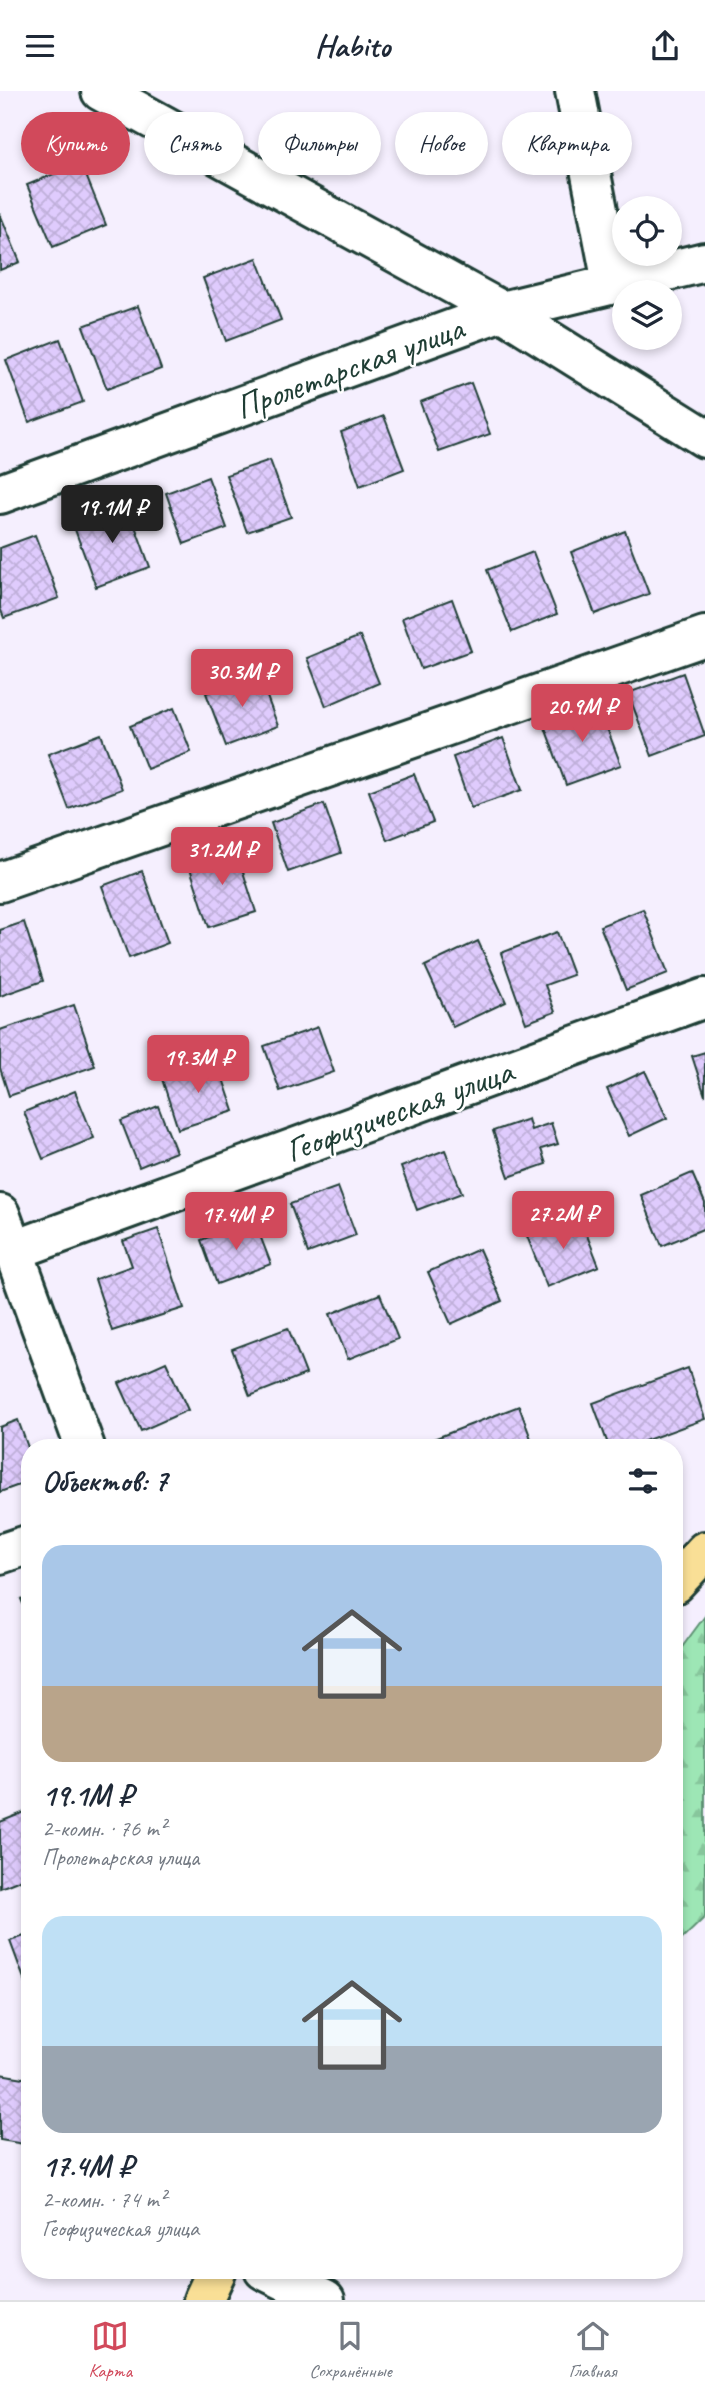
<!DOCTYPE html>
<html lang="ru">
<meta charset="utf-8">
<style>
body{margin:0;font-family:Caveat,sans-serif;background:#f6f6f7;color:#1f2937;height:100vh;display:flex;flex-direction:column;font-size:26px;white-space:nowrap}
*{box-sizing:border-box;margin:0}
p{font-size:23px;color:#747a83}
.icon{flex:none;width:38px;height:38px;fill:none;stroke:currentColor;stroke-width:2;stroke-linecap:round;stroke-linejoin:round}
.map{position:relative;flex:1;overflow:hidden}
.drawer{position:absolute;left:21px;top:1348px;width:662px;height:840px;display:flex;flex-direction:column;background:#fff;border-radius:28px;box-shadow:0 4px 10px #0003}
.drawer>*{flex:none}
.hud{position:absolute;left:21px;top:21px;width:663px;height:63px;display:flex;gap:14px}
.fabs{position:absolute;left:612px;top:105px;display:grid;gap:14px}
.fabs a{display:grid;place-items:center;width:70px;height:70px;border-radius:50%;background:#fff;box-shadow:0 4px 10px #0003;font-size:35px}
.price{position:absolute;translate:-50% -60px;padding:0 16px;border-radius:7px;background:#d1495b;color:#fff;font-size:23px;line-height:46px;filter:drop-shadow(0 2px 4px #0008)}
.price::after{content:'';position:absolute;left:50%;top:42px;width:21px;height:16px;margin-left:-10px;background:inherit;clip-path:polygon(0 0,100% 0,50% 100%)}
.price.current{background:#222;color:#fff}
ul{padding:0;list-style:none}
li{display:grid;align-content:center;gap:14px;height:371px;padding:0 21px}
li span{display:grid;place-items:center;height:217px;border-radius:21px;color:#555}
li>.icon{margin-inline-start:auto}
span .icon{width:126px;height:126px;fill:#fffc;stroke-width:1}
li b{font-size:30px}
h2{display:flex;justify-content:space-between;align-items:center;height:84px;padding:0 21px;font-size:30px}
.chip{padding:0 24px;border-radius:32px;background:#fff;box-shadow:0 4px 10px #0003;font-size:24px;line-height:63px}
.chip.current{background:#d1495b;color:#fff}
header{display:flex;justify-content:space-between;align-items:center;height:91px;padding:0 21px;background:#fff;font-size:32px;font-weight:700}
.tabs{display:flex;justify-content:space-around;align-items:center;height:98px;border-top:2px solid #e0e1e3;background:#fff;font-size:19px;color:#747a83}
.tabs a{display:grid;justify-items:center;gap:4px}
.tabs .current{color:#d1495b}
.map>svg:first-child{display:block}
.forest{fill:url(#forest-firs);stroke:#5e9274;stroke-width:2}
.building{fill:url(#building-cross-hatch);stroke:#1f3d34;stroke-width:2}
.lines{fill:none;stroke-linecap:round;stroke-linejoin:round}
.minor-casing{stroke:#1f3d34;stroke-width:44}
.major-casing{stroke:#1f3d34;stroke-width:44}
.minor{stroke:#fff;stroke-width:38}
.major{stroke:#f9df96;stroke-width:38}
.labels{text-anchor:middle;stroke-width:5;stroke-linejoin:round;paint-order:stroke}
.street-label{font-size:35px;fill:#1f3d34;stroke:#fff}
</style>
<header><svg class="icon" aria-label="menu" viewBox="0 0 24 24"><path d="M4 6h16M4 12h16M4 18h16"/></svg>Habito<svg class="icon" aria-label="share" viewBox="0 0 24 24"><path d="M12 15V3M7 8l5-5 5 5M5 13v7h14v-7"/></svg></header>
<div class="map">
<svg width="705" height="2209" viewBox="0 0 705 2209">
<defs>
<pattern id="forest-firs" width="22" height="20" patternUnits="userSpaceOnUse" patternTransform="scale(1.75)"><rect width="22" height="20" fill="#9de6b5"/><path d="M5 1l3.5 6h-7zM16 11l3.5 6h-7z" fill="#87c69c"/></pattern>
<pattern id="building-cross-hatch" width="8" height="8" patternUnits="userSpaceOnUse" patternTransform="scale(1.75)"><rect width="8" height="8" fill="#dfcbfd"/><path d="M0 0l8 8M0 8l8-8" fill="none" stroke="#bfafd9"/></pattern>
</defs>
<rect width="100%" height="100%" fill="#f5effe"/>
<filter id="ink" filterUnits="userSpaceOnUse"><feTurbulence type="fractalNoise" baseFrequency=".0143" numOctaves="2"/><feDisplacementMap in="SourceGraphic" scale="14" xChannelSelector="R" yChannelSelector="G"/><feConvolveMatrix kernelMatrix="1 2 1 2 8 2 1 2 1" color-interpolation-filters="sRGB"/></filter>
<g filter="url(#ink)">
<!-- forest -->
<path class="forest" d="M705 1525V1826L674 1856V1567Z"/>
<!-- building -->
<g class="building">
<path d="M81 72 106 134 53 156 27 94Z"/>
<path d="M0 123 20 171 0 179Z"/>
<path d="M257 167 281 229 226 250 203 187Z"/>
<path d="M138 215 161 278 107 298 83 235Z"/>
<path d="M60 248 83 311 29 331 6 269Z"/>
<path d="M471 292 490 343 439 361 420 311Z"/>
<path d="M384 325 404 378 360 395 341 341Z"/>
<path d="M270 369 291 426 247 441 226 384Z"/>
<path d="M208 386 227 437 184 453 166 402Z"/>
<path d="M127 413 150 476 96 496 73 433Z"/>
<path d="M625 440 649 503 595 523 571 461Z"/>
<path d="M35 444 59 507 4 527 0 517V457Z"/>
<path d="M533 461 557 523 512 541 487 479Z"/>
<path d="M452 508 471 560 421 578 402 527Z"/>
<path d="M360 545 379 592 326 615 307 567Z"/>
<path d="M258 582 278 635 226 655 206 602Z"/>
<path d="M683 582 705 645 652 665 628 602Z"/>
<path d="M597 611 621 674 566 694 543 631Z"/>
<path d="M174 617 191 661 147 678 130 635Z"/>
<path d="M101 643 122 698 69 718 48 663Z"/>
<path d="M503 647 522 699 471 717 453 666Z"/>
<path d="M414 683 433 731 387 749 369 700Z"/>
<path d="M324 713 341 762 288 781 271 732Z"/>
<path d="M235 756 256 821 209 836 188 771Z"/>
<path d="M142 780 168 852 129 867 102 795Z"/>
<path d="M643 818 668 882 626 899 600 835Z"/>
<path d="M24 831 43 890 0 905V839Z"/>
<path d="M557 841 573 884 545 894 555 921 526 932 501 862Z"/>
<path d="M478 850 506 911 453 936 425 875Z"/>
<path d="M74 914 95 975 9 1005 0 977V939Z"/>
<path d="M318 936 334 981 280 1000 264 955Z"/>
<path d="M705 961V1005L692 965Z"/>
<path d="M217 970 234 1020 178 1038 162 988Z"/>
<path d="M645 980 667 1027 629 1045 607 998Z"/>
<path d="M75 1000 94 1047 43 1068 24 1021Z"/>
<path d="M158 1015 176 1061 139 1076 121 1030Z"/>
<path d="M528 1028 531 1039 551 1032 558 1053 541 1058 546 1073 509 1086 493 1040Z"/>
<path d="M445 1059 462 1102 417 1119 401 1076Z"/>
<path d="M692 1082 705 1112V1137L662 1155 641 1104Z"/>
<path d="M338 1096 356 1144 308 1162 290 1113Z"/>
<path d="M579 1124 599 1175 547 1196 527 1145Z"/>
<path d="M254 1129 271 1173 217 1193 201 1149Z"/>
<path d="M158 1138 184 1217 112 1240 95 1188 132 1175 123 1150Z"/>
<path d="M479 1158 502 1210 451 1233 428 1181Z"/>
<path d="M380 1203 398 1248 348 1268 330 1223Z"/>
<path d="M288 1237 306 1283 250 1305 232 1258Z"/>
<path d="M166 1271 188 1319 141 1340 119 1292Z"/>
<path d="M688 1277 705 1328 628 1356H609L593 1312Z"/>
<path d="M519 1315 534 1356H413Z"/>
<path d="M18 1329 30 1362V1390L0 1401V1336Z"/>
<path d="M30 1504V1529L21 1508Z"/>
<path d="M30 1719V1785L0 1797V1731Z"/>
<path d="M30 1843V1904L10 1850Z"/>
<path d="M0 1983 30 1988V2054L0 2049Z"/>
</g>
<g class="lines">
<!-- minor casing -->
<g class="minor-casing">
<g id="minor">
<path d="M101 0 502 220 705 347"/>
<path d="M575 0 612 192"/>
<path d="M0 403 502 220 705 171"/>
<path d="M0 791 705 545"/>
<path d="M0 1123 85 1356"/>
<path d="M15 1159 705 907"/>
<path d="M0 1463 30 1453"/>
<path d="M264 2179 325 2209"/>
</g>
</g>
<!-- major casing -->
<g class="major-casing">
<g id="major">
<path d="M674 1493 705 1460"/>
<path d="M203 2209 217 2179"/>
</g>
</g>
<!-- minor -->
<use href="#minor" class="minor"/>
<!-- major -->
<use href="#major" class="major"/>
</g>
</g>
<g class="labels">
<!-- street labels -->
<g class="street-label">
<text transform="translate(349 276) rotate(-20)" y="12">Пролетарская улица</text>
<text transform="translate(399 1019) rotate(-20)" y="12">Геофизическая улица</text>
</g>
</g>
</svg>
<div class="fabs">
<a><svg class="icon" aria-label="locate" viewBox="0 0 24 24"><circle cx="12" cy="12" r="6"/><path d="M12 2v4M12 18v4M2 12h4M18 12h4"/></svg></a>
<a><svg class="icon" aria-label="layers" viewBox="0 0 24 24"><path d="M12 4l9 5-9 5-9-5zM3 14l9 5 9-5"/></svg></a>
</div>
<b class="price current" style="left:112px;top:454px">19.1M ₽</b>
<b class="price" style="left:242px;top:618px">30.3M ₽</b>
<b class="price" style="left:582px;top:653px">20.9M ₽</b>
<b class="price" style="left:222px;top:796px">31.2M ₽</b>
<b class="price" style="left:198px;top:1004px">19.3M ₽</b>
<b class="price" style="left:563px;top:1160px">27.2M ₽</b>
<b class="price" style="left:236px;top:1161px">17.4M ₽</b>
<div class="hud">
<a class="chip current">Купить</a>
<a class="chip">Снять</a>
<a class="chip">Фильтры</a>
<a class="chip">Новое</a>
<a class="chip">Квартира</a>
</div>
<section class="drawer">
<h2>Объектов: 7<svg class="icon" aria-label="filters" viewBox="0 0 24 24"><path d="M4 7h16M4 17h16"/><circle cx="9" cy="7" r="2"/><circle cx="15" cy="17" r="2"/></svg></h2>
<ul>
<li><span style="background:linear-gradient(#a9c7e8 65%,#b9a48a 0)"><svg class="icon" aria-label="home" viewBox="0 0 24 24"><path d="M3 11l9-7 9 7M6 9v11h12V9"/></svg></span><div><b>19.1M ₽</b><p>2-комн. · 76 m²</p><p>Пролетарская улица</p></div></li>
<li><span style="background:linear-gradient(#bfe0f5 60%,#9aa5b1 0)"><svg class="icon" aria-label="home" viewBox="0 0 24 24"><path d="M3 11l9-7 9 7M6 9v11h12V9"/></svg></span><div><b>17.4M ₽</b><p>2-комн. · 74 m²</p><p>Геофизическая улица</p></div></li>
</ul>
</section>
</div>
<nav class="tabs">
<a class="current"><svg class="icon" aria-label="map" viewBox="0 0 24 24"><path d="M3 6l6-2 6 2 6-2v14l-6 2-6-2-6 2zM9 4v14M15 6v14"/></svg>Карта</a>
<a><svg class="icon" aria-label="saved" viewBox="0 0 24 24"><path d="M7 4h10v16l-5-4-5 4z"/></svg>Сохранённые</a>
<a><svg class="icon" aria-label="home" viewBox="0 0 24 24"><path d="M3 11l9-7 9 7M6 9v11h12V9"/></svg>Главная</a>
</nav>
